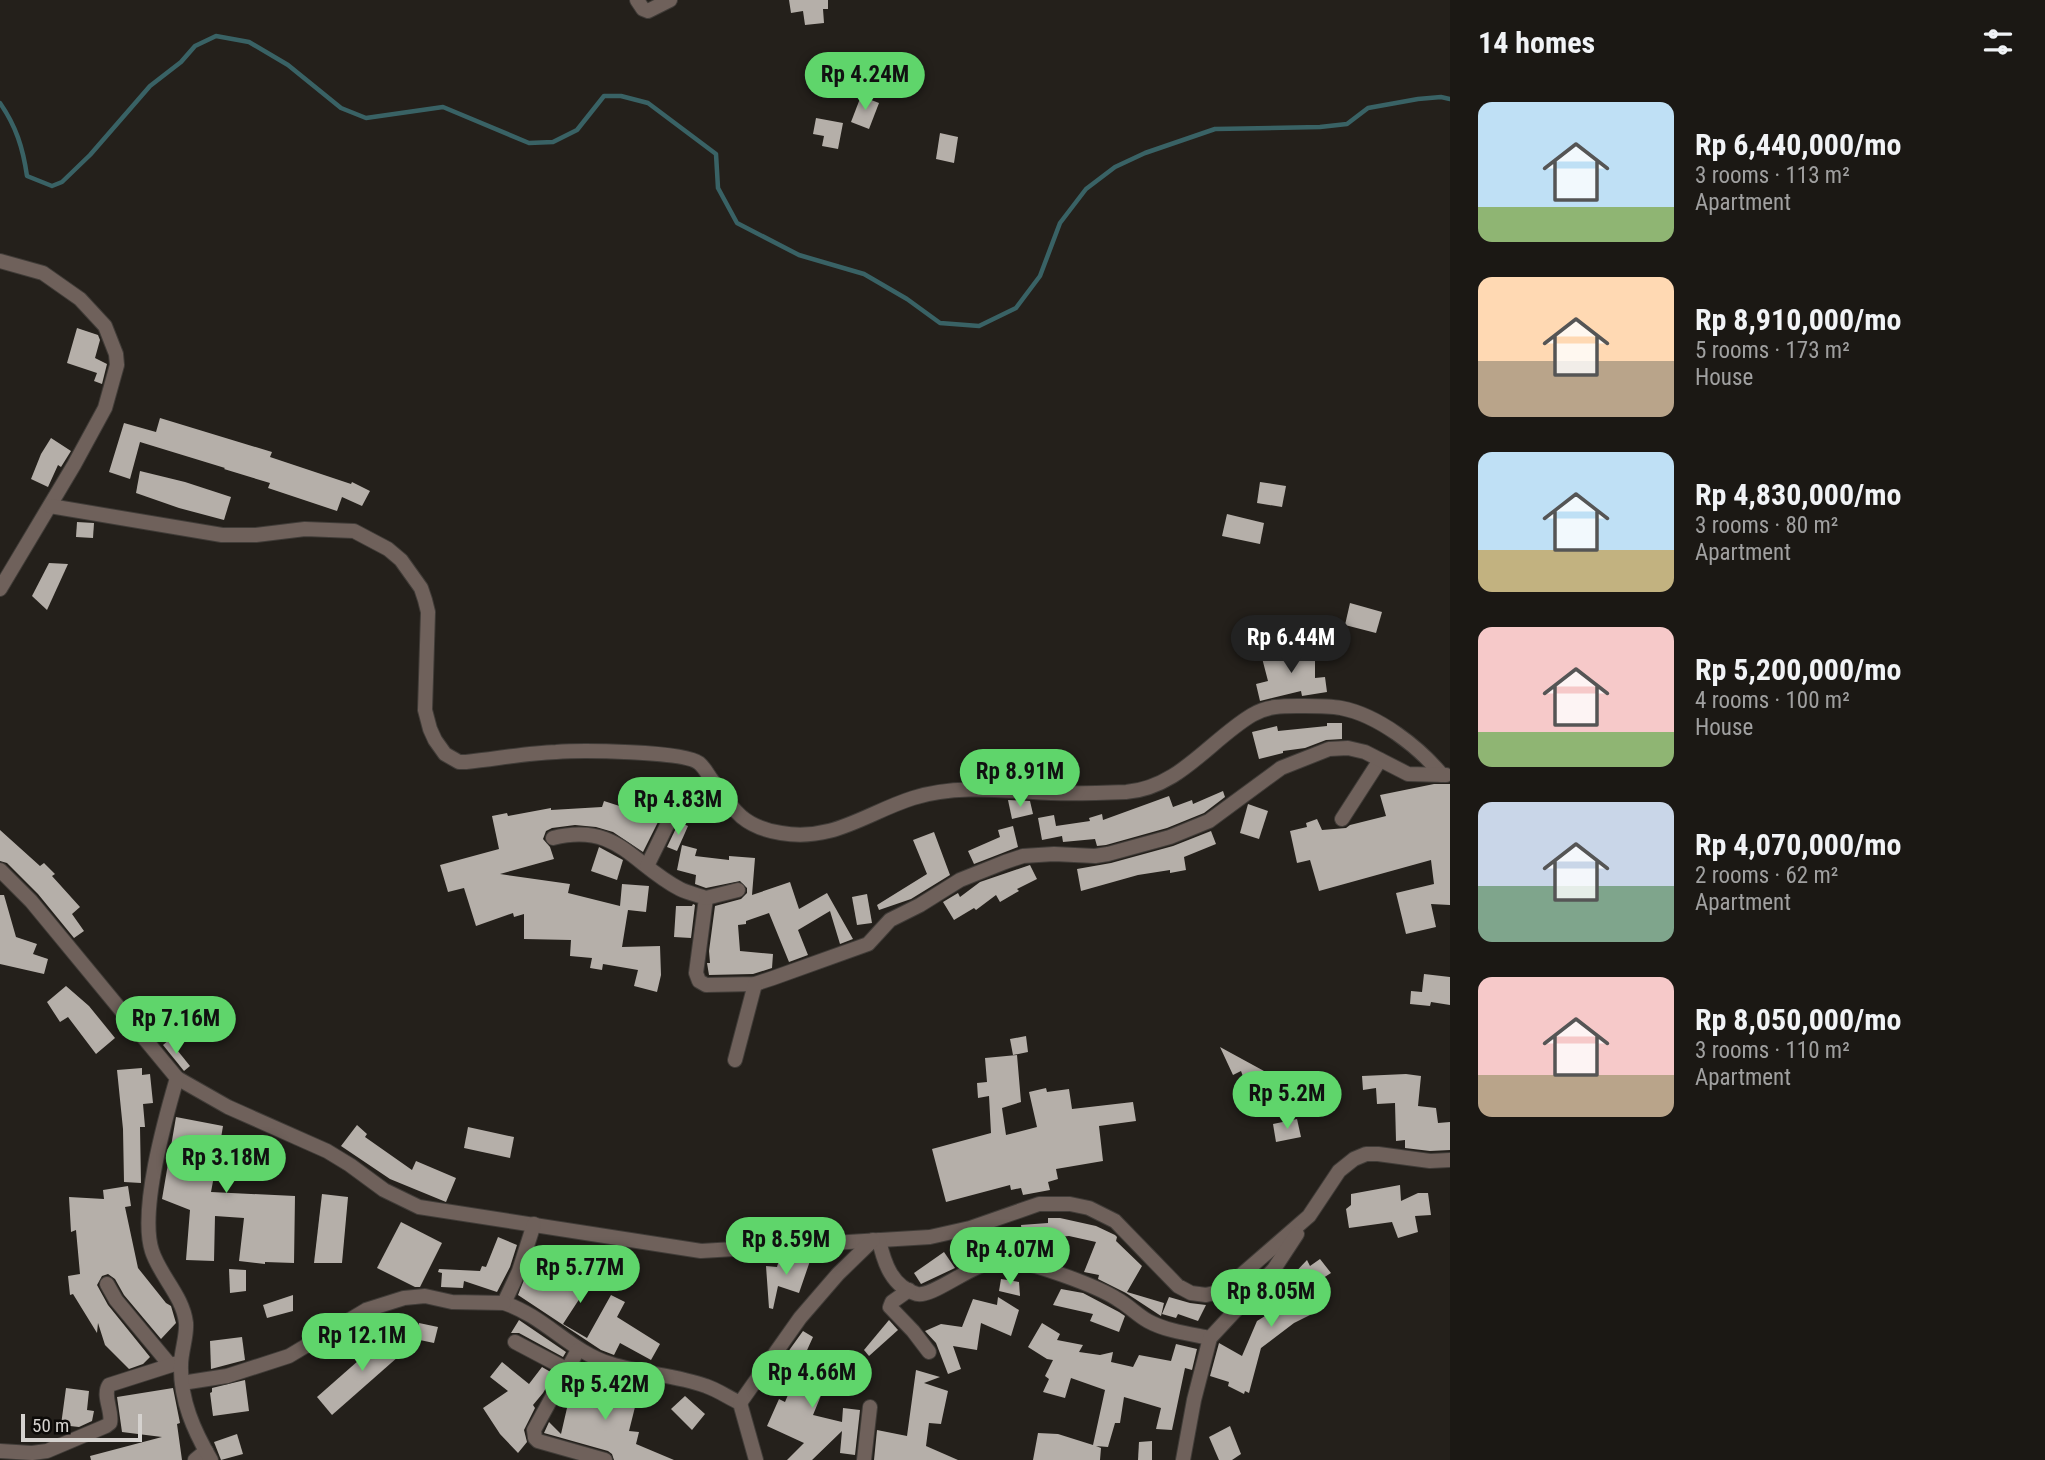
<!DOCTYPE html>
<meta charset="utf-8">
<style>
body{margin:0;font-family:"Roboto Condensed",sans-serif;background:#282522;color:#f1f3f6;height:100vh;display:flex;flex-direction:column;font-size:26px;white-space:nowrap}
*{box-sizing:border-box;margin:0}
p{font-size:23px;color:#a0a0a0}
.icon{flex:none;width:38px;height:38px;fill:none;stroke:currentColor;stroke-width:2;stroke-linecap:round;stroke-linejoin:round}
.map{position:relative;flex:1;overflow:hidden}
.details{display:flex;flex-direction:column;background:#1b1814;width:595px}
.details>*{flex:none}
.scale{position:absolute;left:21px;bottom:18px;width:121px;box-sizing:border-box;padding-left:7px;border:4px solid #d5d2cf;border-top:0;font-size:19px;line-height:24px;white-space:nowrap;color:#d5d2cf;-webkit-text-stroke:5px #0c0a08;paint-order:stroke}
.price{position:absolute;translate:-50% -60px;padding:0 16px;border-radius:24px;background:#5fd56b;color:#111;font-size:23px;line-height:46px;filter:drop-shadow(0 2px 4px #0008)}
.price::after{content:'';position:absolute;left:50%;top:42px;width:21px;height:16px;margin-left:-10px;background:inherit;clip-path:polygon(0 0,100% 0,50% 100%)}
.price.current{background:#222;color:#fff}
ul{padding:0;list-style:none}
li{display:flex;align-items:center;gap:21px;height:175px;padding:0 28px}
li span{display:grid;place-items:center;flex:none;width:196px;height:140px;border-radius:14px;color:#555}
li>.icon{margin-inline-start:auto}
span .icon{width:84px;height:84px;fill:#fffc;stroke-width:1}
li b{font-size:30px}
h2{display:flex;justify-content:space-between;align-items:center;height:84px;padding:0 28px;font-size:30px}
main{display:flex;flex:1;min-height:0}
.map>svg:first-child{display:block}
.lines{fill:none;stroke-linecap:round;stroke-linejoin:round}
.stream{stroke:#396265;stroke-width:4.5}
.building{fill:#b5afa9}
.minor-casing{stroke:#403c38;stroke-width:16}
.tertiary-casing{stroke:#403c38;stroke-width:16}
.minor{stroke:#6f615b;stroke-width:14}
.tertiary{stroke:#6f615b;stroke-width:14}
</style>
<main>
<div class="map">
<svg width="1450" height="1460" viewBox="0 0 1450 1460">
<rect width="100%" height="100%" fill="#24201b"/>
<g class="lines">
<!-- stream -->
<path class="stream" d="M0 103C16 126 23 148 27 176L52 186 62 182 90 155 150 86 181 62 195 46 216 36 249 42 288 65 341 108 366 118 443 107 529 143 553 142 577 130 604 96H621L648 103 716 154 718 188 737 223 799 255 864 274 907 299 940 323 979 326 1016 308 1040 276 1060 223 1086 189 1115 167 1145 153 1215 129 1320 127 1347 124 1368 108 1418 99 1441 97 1450 99"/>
</g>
<!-- building -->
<g class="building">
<path d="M789 0H828V9H823L824 23 805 25 803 11 791 13Z"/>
<path d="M861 96 879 103 869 129 851 122Z"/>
<path d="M816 118 843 123 838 149 822 146 824 136 813 134Z"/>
<path d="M940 133 958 137 954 163 936 159Z"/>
<path d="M77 328 98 335 100 340 95 358 107 364 102 384 94 381 97 373 67 363Z"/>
<path d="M160 418 272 452 270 457 351 484 352 482 370 491 362 506 342 497 337 511 268 488 270 483 224 469 225 468 140 442 130 479 109 472 124 423 156 432Z"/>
<path d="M51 438 71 451 61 467 58 465 48 487 31 479 41 454Z"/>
<path d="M140 471 185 482 231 497 224 520 179 508 136 493Z"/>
<path d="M1260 482 1286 486 1282 507 1257 503Z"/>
<path d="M1227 514 1264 523 1260 544 1222 536Z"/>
<path d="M77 522 94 523 93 538 76 537Z"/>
<path d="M49 563 68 564 47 610 32 596Z"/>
<path d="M1350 603 1382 612 1376 633 1345 625Z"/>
<path d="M1290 649H1315V678L1325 677 1327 692 1302 696 1301 691 1260 701 1256 684 1268 681 1262 658Z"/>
<path d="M1327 723H1342V739L1326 740 1305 748 1283 751V753L1259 759 1252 732 1277 726 1278 731 1327 726Z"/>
<path d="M1434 784H1450V905L1431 904 1436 927 1406 934 1396 893 1434 884 1431 860 1319 891 1310 860 1297 863 1290 831 1307 827 1306 823 1317 819 1322 830 1346 828 1350 825 1386 816 1380 795Z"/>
<path d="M1223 791 1225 797 1204 813 1167 828 1106 845 1097 846 1095 839 1063 842 1062 836 1042 840 1038 818 1054 815 1056 826 1090 821 1089 818 1102 814 1103 820 1169 796 1173 807 1192 800 1193 804Z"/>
<path d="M1008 800 1030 801 1033 814 1012 819Z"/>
<path d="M604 801 638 812 639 807 662 814 643 852 613 832 596 827 575 825 552 828 546 831 543 839 550 847 554 859 500 874 570 884 568 893 620 906 622 884 649 886 646 912 628 910 622 947 660 946 661 975 657 992 634 986 638 970 603 964 602 970 590 968 592 958 570 956 571 940 524 939V914L514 917 513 913 476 926 464 888 448 892 440 865 499 849 492 816 507 813 508 816 551 808V810L602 807Z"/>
<path d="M1248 804 1268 811 1259 839 1240 833Z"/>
<path d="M679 822 688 826 677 851 667 847Z"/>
<path d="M1013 826 1018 847 974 864 968 851 1000 837 998 830Z"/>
<path d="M0 830 40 866 44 863 55 874 52 876 80 907 72 914 84 931 74 938 38 894 7 863 0 861Z"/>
<path d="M1211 831 1216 844 1184 857 1186 870 1170 873V870L1138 875 1081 891 1077 869 1111 863 1173 846Z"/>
<path d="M934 832 950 875 911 899 879 910 877 905 927 874 913 840Z"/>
<path d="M682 845 697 849 695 856 729 860V856L755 858 752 895 790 882 799 909 827 893 853 939 840 944 830 911 798 930 808 955 789 962 769 913 746 921V924L738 925 740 951 773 954 772 968 753 974 709 975 707 963H710L709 951 715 906 741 899 747 893V888L740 881 706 888 695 884 696 875 677 870Z"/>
<path d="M599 847 623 860 617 880 591 871Z"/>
<path d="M1030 865 1037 879 1017 889 1019 891 1000 902 996 895 976 910 974 908 954 920 943 902 958 893 960 897 980 882Z"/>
<path d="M867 894 872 923 857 925 852 897Z"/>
<path d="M0 895H4L16 937 37 944 33 954 48 959 44 974 0 964Z"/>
<path d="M693 904 695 905 691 938 674 937 676 906H692Z"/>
<path d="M1424 974 1450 977V1005L1431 1002 1430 1006 1410 1004 1411 991 1422 992Z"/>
<path d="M66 986 89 1006 115 1038 96 1054 68 1017 60 1022 47 1002Z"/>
<path d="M1026 1036 1028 1052 1013 1055 1010 1039Z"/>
<path d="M169 1040 190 1066 184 1071 163 1045Z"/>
<path d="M1220 1047 1264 1071 1270 1088 1250 1095 1241 1071 1233 1075Z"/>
<path d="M1017 1055 1021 1102 1002 1108 1006 1135 1037 1127 1029 1092 1046 1088 1047 1092 1069 1089 1072 1109 1133 1102 1136 1121 1099 1126 1103 1161 1056 1169 1058 1179 1048 1182 1050 1190 1023 1195 1021 1188 1011 1190 1010 1185 946 1202 932 1149 991 1133 989 1096 978 1098 977 1083 987 1082 985 1058Z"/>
<path d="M142 1068V1075L150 1074 153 1103 143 1104 145 1127H140L141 1183 124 1182 123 1129 117 1070Z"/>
<path d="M1406 1074 1421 1076 1418 1106 1436 1108 1438 1123 1450 1122V1150L1430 1151 1405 1148V1140L1396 1141 1395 1103 1377 1104 1376 1088 1363 1090 1362 1076Z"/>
<path d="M176 1117 223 1126 221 1138 278 1147V1164L247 1159 246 1166 217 1160 211 1192 295 1196 294 1263 265 1262V1264L239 1261 244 1218 215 1216 214 1261 186 1260 190 1210 162 1199Z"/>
<path d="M1297 1119 1301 1137 1276 1142 1273 1124Z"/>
<path d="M357 1125 367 1134 365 1137 412 1170 416 1161 456 1178 446 1202 390 1179 341 1146Z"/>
<path d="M468 1127 514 1137 510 1158 464 1148Z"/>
<path d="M1400 1185 1401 1201 1418 1193H1428L1431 1215 1415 1216 1418 1232 1398 1238 1392 1222 1349 1228 1346 1209 1351 1205V1194Z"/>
<path d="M128 1186 131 1206 125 1207 138 1268 166 1303 171 1306 176 1323 161 1339 124 1295 115 1279 108 1274 102 1276 97 1285 108 1305 150 1357 143 1364 129 1369 105 1345 98 1323 97 1333 73 1294 70 1295 68 1276 80 1274 76 1230 71 1232 69 1197 104 1199 103 1190Z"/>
<path d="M322 1194 348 1197 342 1263H314Z"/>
<path d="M1048 1218H1060L1096 1226 1115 1235 1117 1237 1116 1241 1142 1266 1127 1292 1164 1303 1161 1316 1126 1293 1098 1279 1099 1275 1084 1272 1096 1242 1069 1236 1045 1238V1240L1023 1245 1021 1225 1048 1223Z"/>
<path d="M401 1222 442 1243 420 1287H415L377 1268Z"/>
<path d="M498 1237 517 1245 510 1267 497 1292 464 1281 463 1288 441 1287 442 1273 438 1272 439 1269 480 1271 482 1266 486 1267Z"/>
<path d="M541 1248 591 1281 563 1324 587 1338 611 1295 625 1302 617 1317 660 1344 651 1360 620 1343 614 1355 601 1350 518 1295 535 1252 537 1253Z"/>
<path d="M944 1252 955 1268 921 1284 914 1273Z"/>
<path d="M793 1256 811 1258 799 1293 778 1286 773 1309 769 1308 766 1266 777 1267 779 1260 790 1266Z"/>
<path d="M1320 1259 1331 1273 1312 1285 1324 1308 1294 1323 1261 1348 1249 1393 1245 1391 1244 1394 1228 1386 1229 1382 1210 1376 1219 1343 1242 1356 1257 1321 1297 1296 1288 1280 1307 1260 1310 1266Z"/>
<path d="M229 1269 246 1270V1291L230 1293Z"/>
<path d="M1001 1279 1019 1282 1020 1296 999 1291Z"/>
<path d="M1061 1289 1083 1293 1119 1312 1125 1316 1119 1332 1090 1321 1093 1314 1053 1305Z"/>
<path d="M293 1295V1311L267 1318 263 1305Z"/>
<path d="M998 1297 1019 1310 1011 1336 981 1323 977 1350 953 1346 961 1369 948 1374 936 1343 925 1331 941 1324 962 1327 973 1299 997 1305Z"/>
<path d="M1169 1297 1190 1303 1206 1305 1198 1321 1178 1314 1176 1318 1162 1314Z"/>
<path d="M519 1320 566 1352 563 1357 519 1333H511Z"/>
<path d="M889 1320 898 1330 869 1356 864 1350Z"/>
<path d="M419 1323 438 1327 434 1343 415 1339Z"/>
<path d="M1042 1323 1060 1334 1057 1340 1083 1345 1079 1352 1100 1355 1113 1352 1111 1362 1133 1367 1139 1355 1171 1361 1176 1344 1197 1349 1192 1370 1185 1368 1172 1430 1156 1429 1161 1408 1124 1397 1120 1423H1115L1108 1447 1096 1446 1101 1448 1100 1460H1033L1038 1433 1058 1434 1093 1445 1105 1390 1071 1378 1065 1398 1043 1392 1049 1379 1045 1376 1053 1360 1047 1359 1028 1347Z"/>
<path d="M392 1331 407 1349 332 1415 317 1397Z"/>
<path d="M803 1331 813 1337 803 1359 831 1371 813 1415 842 1422 843 1408 860 1410 855 1455 840 1453 842 1431 812 1460H787L804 1443 767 1426 779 1399 785 1402 801 1364 785 1356Z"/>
<path d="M242 1337 245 1360 211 1369 210 1341Z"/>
<path d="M502 1362 529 1384 542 1367 554 1374 543 1393 533 1405 535 1408 524 1430 527 1442 518 1453 500 1434 483 1408 508 1391 490 1377Z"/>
<path d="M916 1370 940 1377 924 1383 948 1391 941 1424 929 1423 926 1446 958 1460H874L877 1430 907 1436Z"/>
<path d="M628 1378 650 1383 646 1401 637 1399 629 1431 639 1432 636 1444 674 1460H614L612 1454 608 1451 544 1433 549 1422 561 1434 573 1382 592 1388 591 1391 625 1397 633 1390V1385Z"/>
<path d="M245 1380 249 1411 213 1416 210 1393 212 1392V1388Z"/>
<path d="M66 1388 89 1391 87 1410 94 1411 92 1421 79 1427 61 1425Z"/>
<path d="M173 1388 180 1423 177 1424 182 1460H91L90 1456 162 1437 122 1432 117 1397Z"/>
<path d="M685 1396 705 1414 692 1430 671 1409Z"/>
<path d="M1230 1426 1241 1454 1232 1460H1219L1209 1437Z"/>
<path d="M237 1434 243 1454 221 1460 214 1442Z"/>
<path d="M1152 1441V1460H1138L1139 1442Z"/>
</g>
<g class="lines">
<!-- minor casing -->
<g class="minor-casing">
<g id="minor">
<path d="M637 0 643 9 648 11 670 0"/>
<path d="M0 261 43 273 80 299 105 326 116 354 117 365 105 408 74 465 0 589"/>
<path d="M50 506 222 535H256L305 529 354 531 388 549 401 560 421 588 425 600 428 612 425 710 430 729 435 740 445 754 459 762H466C496 759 526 753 556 752 580 750 684 751 699 763 705 768 708 775 712 780 733 810 743 827 781 833 833 842 866 813 913 798 958 784 1006 791 1051 793 1076 794 1102 793 1126 792 1179 788 1210 740 1252 715 1268 705 1286 706 1304 706 1316 706 1330 706 1341 708 1378 715 1419 747 1442 775"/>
<path d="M1342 819 1380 760"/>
<path d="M553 838C617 822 632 864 680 889 688 893 698 895 706 898L696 973 699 981 706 985 755 984 773 978 868 944 890 920 920 905 960 880 1005 862 1023 856 1054 854 1095 856 1108 854 1170 837 1209 821 1281 768 1329 749 1348 748 1365 752 1408 774 1446 775"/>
<path d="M647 866 672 815 676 813 726 800"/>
<path d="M706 898 738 890"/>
<path d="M735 1060 755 984"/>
<path d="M177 1078 228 1107 327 1151 350 1165 384 1190 419 1207 701 1251 930 1237 970 1228 1039 1204H1070L1089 1208 1115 1221 1178 1286 1191 1293 1206 1295 1214 1293 1232 1283 1309 1216 1339 1171 1354 1159 1366 1154H1378L1430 1161 1450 1160"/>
<path d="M534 1224 519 1271 504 1303C544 1316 571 1352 611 1364 642 1374 676 1375 706 1386 718 1390 729 1398 740 1403L756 1460"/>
<path d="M879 1240C884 1263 892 1287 917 1294 934 1298 977 1258 1006 1260 1029 1261 1097 1286 1117 1299 1128 1305 1137 1315 1148 1321 1166 1331 1190 1334 1210 1338"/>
<path d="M107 1284 116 1300 170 1365"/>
<path d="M909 1290 892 1302 890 1307 913 1331 929 1352"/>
<path d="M515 1342 568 1370 624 1388"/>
<path d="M578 1350 534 1430 535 1438 538 1441 605 1460"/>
<path d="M182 1383 227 1376 289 1356 366 1310 404 1298 425 1296 452 1302 504 1303"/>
<path d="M740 1403 800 1318 838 1274 873 1240"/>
<path d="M0 1451 32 1453 47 1451 106 1426 110 1423C113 1411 102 1396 109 1385L181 1362"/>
<path d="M195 1460 206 1451"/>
<path d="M864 1460 870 1407"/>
<path d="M1183 1460 1194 1400 1210 1338 1274 1269 1297 1234"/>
</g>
</g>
<!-- tertiary casing -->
<g class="tertiary-casing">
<path id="tertiary" d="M0 870 31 901 177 1078C165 1119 139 1211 152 1251 160 1276 183 1296 186 1323 187 1337 181 1351 181 1365 180 1400 194 1431 211 1460"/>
</g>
<!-- minor -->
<use href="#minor" class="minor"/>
<!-- tertiary -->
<use href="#tertiary" class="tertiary"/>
</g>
</svg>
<div class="scale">50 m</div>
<b class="price" style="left:865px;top:112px">Rp 4.24M</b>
<b class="price current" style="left:1291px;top:675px">Rp 6.44M</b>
<b class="price" style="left:1020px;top:809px">Rp 8.91M</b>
<b class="price" style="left:678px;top:837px">Rp 4.83M</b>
<b class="price" style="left:176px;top:1056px">Rp 7.16M</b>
<b class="price" style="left:1287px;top:1131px">Rp 5.2M</b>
<b class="price" style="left:226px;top:1195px">Rp 3.18M</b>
<b class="price" style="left:786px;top:1277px">Rp 8.59M</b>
<b class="price" style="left:1010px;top:1287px">Rp 4.07M</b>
<b class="price" style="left:580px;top:1305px">Rp 5.77M</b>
<b class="price" style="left:1271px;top:1329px">Rp 8.05M</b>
<b class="price" style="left:362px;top:1373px">Rp 12.1M</b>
<b class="price" style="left:812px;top:1410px">Rp 4.66M</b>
<b class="price" style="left:605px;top:1422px">Rp 5.42M</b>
</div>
<section class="details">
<h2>14 homes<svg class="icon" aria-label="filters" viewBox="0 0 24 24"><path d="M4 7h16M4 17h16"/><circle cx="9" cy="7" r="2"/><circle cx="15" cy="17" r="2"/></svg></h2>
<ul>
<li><span style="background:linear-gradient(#bfe0f5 75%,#8fb573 0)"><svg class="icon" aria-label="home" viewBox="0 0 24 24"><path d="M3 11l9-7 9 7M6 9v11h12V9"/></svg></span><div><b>Rp 6,440,000/mo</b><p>3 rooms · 113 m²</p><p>Apartment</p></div></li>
<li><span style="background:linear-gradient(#ffd9b3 60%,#b9a48a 0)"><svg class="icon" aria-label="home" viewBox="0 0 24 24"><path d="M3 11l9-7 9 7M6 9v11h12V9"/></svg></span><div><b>Rp 8,910,000/mo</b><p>5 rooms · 173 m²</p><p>House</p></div></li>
<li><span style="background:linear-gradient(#bfe0f5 70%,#c2b280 0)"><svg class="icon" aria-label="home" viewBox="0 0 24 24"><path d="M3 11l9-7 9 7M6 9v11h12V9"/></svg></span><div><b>Rp 4,830,000/mo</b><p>3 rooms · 80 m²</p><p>Apartment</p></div></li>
<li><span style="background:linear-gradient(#f6c9c9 75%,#8fb573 0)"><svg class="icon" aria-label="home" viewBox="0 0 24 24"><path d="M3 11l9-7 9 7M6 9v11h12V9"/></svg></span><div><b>Rp 5,200,000/mo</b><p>4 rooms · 100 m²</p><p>House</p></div></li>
<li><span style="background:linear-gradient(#c9d6e8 60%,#7fa58c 0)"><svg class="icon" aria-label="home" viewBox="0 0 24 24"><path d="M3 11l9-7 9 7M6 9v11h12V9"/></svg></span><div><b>Rp 4,070,000/mo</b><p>2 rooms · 62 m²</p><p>Apartment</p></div></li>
<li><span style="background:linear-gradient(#f6c9c9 70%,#b9a48a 0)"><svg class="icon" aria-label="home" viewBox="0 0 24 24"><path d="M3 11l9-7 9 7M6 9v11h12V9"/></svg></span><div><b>Rp 8,050,000/mo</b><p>3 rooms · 110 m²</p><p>Apartment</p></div></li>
</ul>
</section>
</main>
